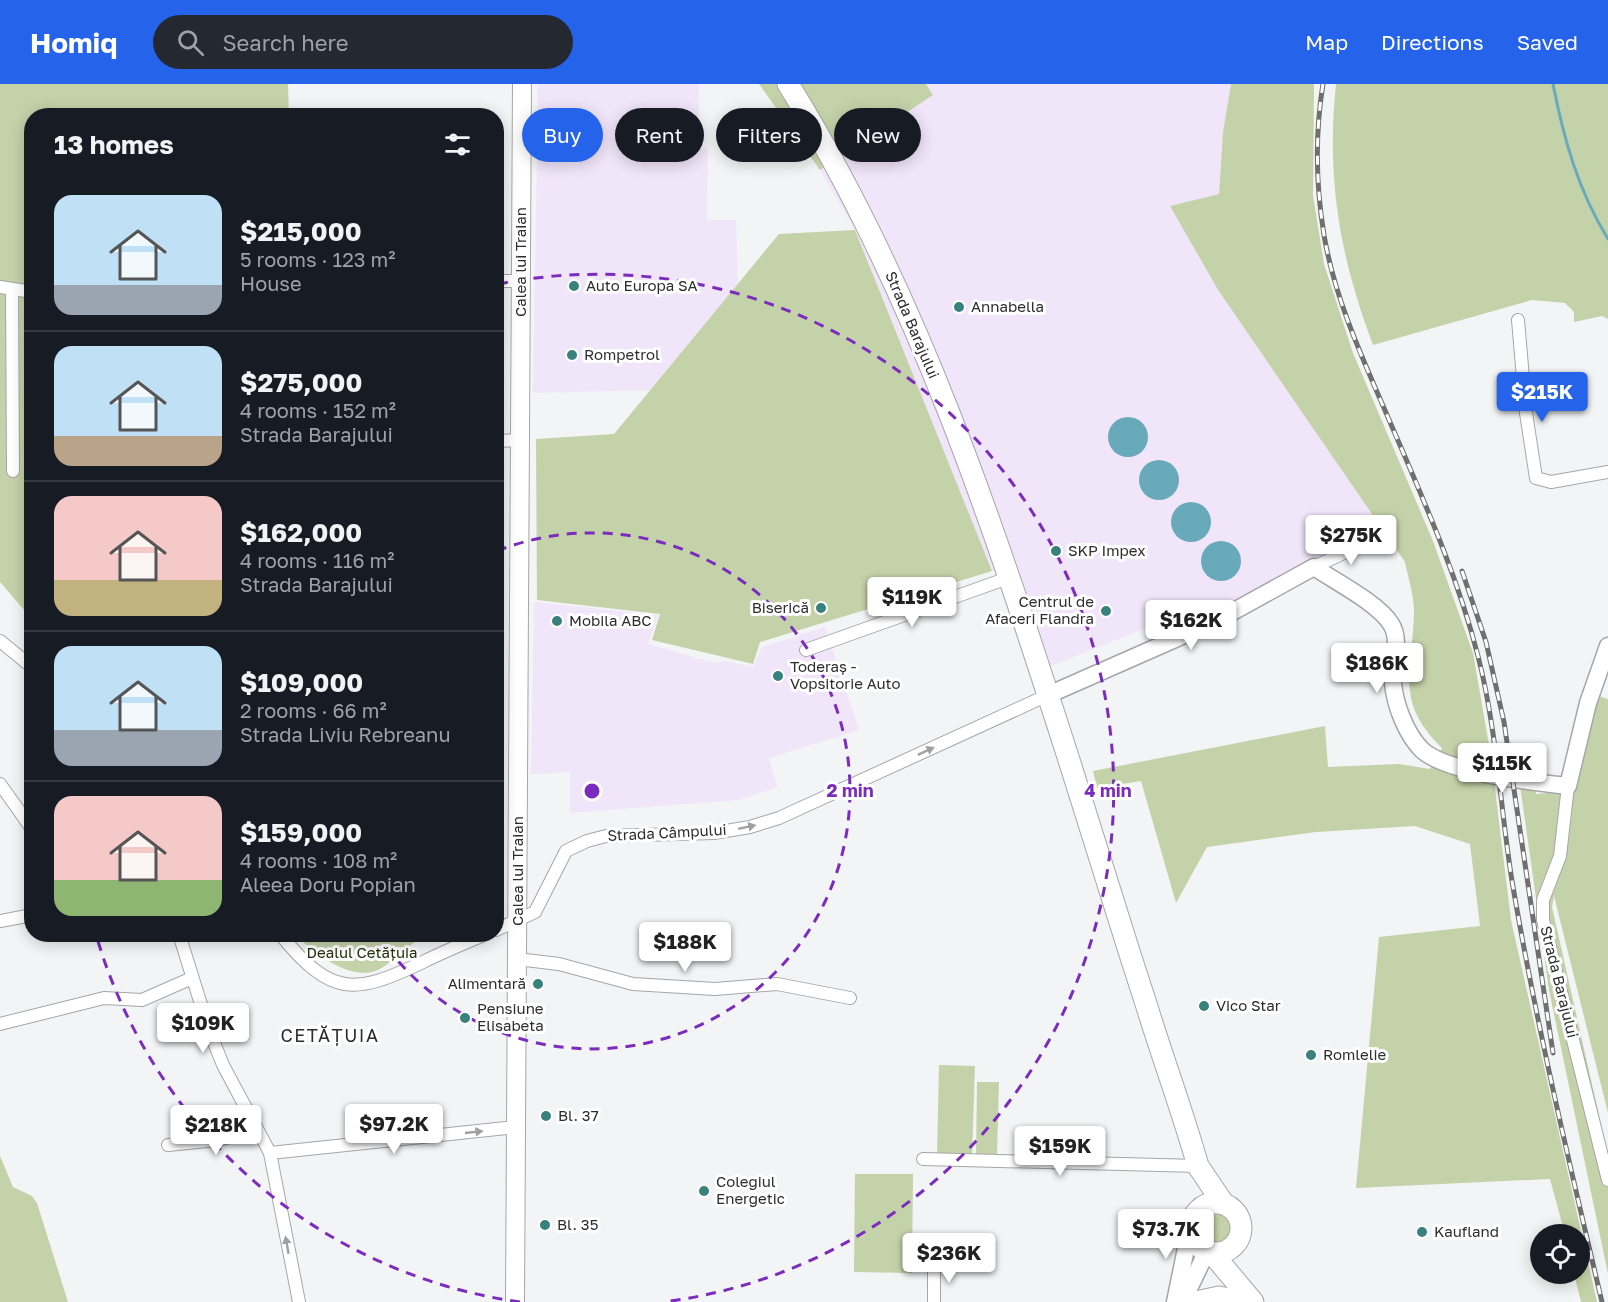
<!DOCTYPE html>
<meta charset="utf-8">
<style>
body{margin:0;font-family:"Golos Text",sans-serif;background:#242831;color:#f1f3f6;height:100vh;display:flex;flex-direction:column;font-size:22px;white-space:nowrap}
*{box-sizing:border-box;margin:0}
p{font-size:20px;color:#9ea1a6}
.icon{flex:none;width:33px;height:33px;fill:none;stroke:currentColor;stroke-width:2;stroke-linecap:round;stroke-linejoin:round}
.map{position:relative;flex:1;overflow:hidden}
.details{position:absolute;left:24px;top:24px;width:480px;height:834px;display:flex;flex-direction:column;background:#171b24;border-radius:24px;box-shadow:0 3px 15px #0003}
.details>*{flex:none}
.top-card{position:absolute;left:522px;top:24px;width:570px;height:54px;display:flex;gap:12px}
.tools{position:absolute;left:1530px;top:1140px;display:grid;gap:12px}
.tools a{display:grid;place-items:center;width:60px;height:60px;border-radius:50%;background:#171b24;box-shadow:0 3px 15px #0003;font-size:30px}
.price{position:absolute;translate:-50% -51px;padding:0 14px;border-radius:6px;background:#fff;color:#222;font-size:20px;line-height:39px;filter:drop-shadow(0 2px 3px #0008)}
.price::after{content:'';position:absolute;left:50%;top:36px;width:18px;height:14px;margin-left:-9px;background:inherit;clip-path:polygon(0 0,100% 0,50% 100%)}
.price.on{background:#2563eb;color:#fff}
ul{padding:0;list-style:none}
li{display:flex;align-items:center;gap:18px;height:150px;padding:0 30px}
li+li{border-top:2px solid #363941}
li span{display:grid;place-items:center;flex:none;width:168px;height:120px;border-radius:18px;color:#555}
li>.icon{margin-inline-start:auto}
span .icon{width:72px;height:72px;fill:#fffc;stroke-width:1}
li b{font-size:26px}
h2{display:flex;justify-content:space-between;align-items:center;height:72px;padding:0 30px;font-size:26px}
.pill{padding:0 21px;border-radius:27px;background:#171b24;box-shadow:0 3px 15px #0003;font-size:21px;line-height:54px}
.pill.on{background:#2563eb;color:#fff}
header{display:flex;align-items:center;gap:36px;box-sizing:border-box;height:84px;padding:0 30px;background:#2563eb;color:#fff}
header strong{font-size:28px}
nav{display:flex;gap:33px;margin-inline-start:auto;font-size:21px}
.search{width:420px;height:54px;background:#242831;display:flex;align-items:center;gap:15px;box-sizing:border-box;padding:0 21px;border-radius:33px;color:#9ea1a6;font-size:22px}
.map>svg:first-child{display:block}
.industrial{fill:#f1e5f9}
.green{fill:#c4d2a9}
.water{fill:#69aaba}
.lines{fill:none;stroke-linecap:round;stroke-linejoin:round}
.stream{stroke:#69aaba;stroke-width:3}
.street-casing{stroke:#a6a6a8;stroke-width:14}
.secondary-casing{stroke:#a6a6a8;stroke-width:19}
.primary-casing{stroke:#a6a6a8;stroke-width:20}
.highway-casing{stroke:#a6a6a8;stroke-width:23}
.street{stroke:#fff;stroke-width:12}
.secondary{stroke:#fff;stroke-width:16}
.primary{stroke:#fff;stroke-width:18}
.highway{stroke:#fff;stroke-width:21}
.rail-casing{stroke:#6f6f6f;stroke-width:5}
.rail{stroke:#fff;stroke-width:3;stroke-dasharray:9;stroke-linecap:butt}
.oneway{fill:#a0a0a0}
.ring{fill:none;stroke:#7b2cbf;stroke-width:3;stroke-dasharray:10 8}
.poi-dot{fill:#39817d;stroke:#fff;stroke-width:2}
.labels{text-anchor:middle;stroke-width:6;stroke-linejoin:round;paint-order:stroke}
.street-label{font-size:15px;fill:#2d2d2d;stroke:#fff}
.poi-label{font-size:15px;fill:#2d2d2d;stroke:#fff;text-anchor:start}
.park-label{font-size:15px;fill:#27310b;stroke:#fff}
.quarter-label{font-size:18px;letter-spacing:1.5px;fill:#2d2d2d;stroke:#fff}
.centre{fill:#7b2cbf;stroke:#fff;stroke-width:3}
.ring-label{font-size:18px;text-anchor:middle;font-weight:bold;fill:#7b2cbf;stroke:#fff;stroke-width:6;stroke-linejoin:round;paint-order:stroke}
</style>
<header>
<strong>Homiq</strong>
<div class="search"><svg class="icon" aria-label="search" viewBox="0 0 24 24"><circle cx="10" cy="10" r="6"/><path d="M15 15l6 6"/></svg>Search here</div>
<nav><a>Map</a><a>Directions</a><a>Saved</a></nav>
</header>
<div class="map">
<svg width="1608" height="1218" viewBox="0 0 1608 1218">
<rect width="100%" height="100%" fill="#f3f4f5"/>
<!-- industrial -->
<g class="industrial">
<path d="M538 0H699L698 64 708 65 707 136H736L738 200 650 306 533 309Z"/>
<path d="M926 0H1231L1223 48 1219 110 1170 122 1218 207 1381 441 1225 524 1216 516 1049 583 1013 481 992 487 855 146 820 86 933 11Z"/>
<path d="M534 518 658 531 648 560 714 579 725 577 753 583 762 563 825 543 859 646 769 674 777 703 739 716 570 729V688L531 690Z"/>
</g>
<!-- green -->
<g class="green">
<path d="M0 0H288L289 31 32 32 31 534 0 498Z"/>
<path d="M759 0H926L933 11 820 86Z"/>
<path d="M1231 0H1314L1313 111 1324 180 1353 269 1433 457 1473 569 1491 672 1511 836 1597 1218H1581L1574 1190H1580V1150H1565L1550 1095 1356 1104 1379 853 1480 842 1470 760 1415 742 1316 748 1207 763 1176 819 1141 697 1097 704 1093 687 1325 642 1328 683 1399 680 1430 685 1442 664C1393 616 1413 587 1414 527 1414 511 1408 493 1405 478L1218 206 1170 122 1219 110 1223 48Z"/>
<path d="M1336 0H1608V235L1602 232 1574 238V228L1565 219 1532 216 1373 261C1340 173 1326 95 1336 0Z"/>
<path d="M855 146 992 487 760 558 753 580 652 556 660 530 537 516 536 355 614 350 779 150Z"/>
<path d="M1595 611 1608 615V1029L1554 812 1552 823 1608 1071V1190L1549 906 1516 673 1529 683 1536 710 1572 707Z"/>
<path d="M296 851H427C407 860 394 878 378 886 351 898 313 869 296 851Z"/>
<path d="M939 981 975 982 972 1072 937 1071Z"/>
<path d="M977 998H999L997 1071H976Z"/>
<path d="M0 1072 13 1103 32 1112 37 1119 68 1218H0Z"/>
<path d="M855 1090H913L912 1189 854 1188Z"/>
<circle cx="1216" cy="1143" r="16"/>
</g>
<!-- water -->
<g class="water">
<circle cx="1128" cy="353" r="20"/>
<circle cx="1159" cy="396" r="20"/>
<circle cx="1191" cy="438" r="20"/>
<circle cx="1221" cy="477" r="20"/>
</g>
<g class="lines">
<!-- stream -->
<path class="stream" d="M1553 0C1564 56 1578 106 1608 155"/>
<!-- street casing -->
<g class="street-casing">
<g id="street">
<path d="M496 197H521"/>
<path d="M0 203 32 208"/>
<path d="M12 205 13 387"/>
<path d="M1518 236 1526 329 1536 394 1551 398 1608 388"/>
<path d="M496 357 520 356"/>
<path d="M1314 483 1375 454"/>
<path d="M0 557 32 583"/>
<path d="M806 566 1008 494"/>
<path d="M0 700 32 745"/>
<path d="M1568 702 1560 772 1543 816V836L1608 1096"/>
<path d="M0 837 32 831"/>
<path d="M496 846 535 828 566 767 587 757 606 752 714 749 750 743 779 734 1048 611"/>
<path d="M179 850 209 946 223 981 270 1069 299 1218"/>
<path d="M280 850C331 913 354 911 423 878 443 868 465 859 486 850"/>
<path d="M517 875 559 880 633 900 715 905 777 900 850 914"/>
<path d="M0 940 104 914 142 916 192 894"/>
<path d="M168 1061 217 1056 258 1047"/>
<path d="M270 1069 516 1043"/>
<path d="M923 1075 1198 1082"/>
<path d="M934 1182V1218"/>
</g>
</g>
<!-- secondary casing -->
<g class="secondary-casing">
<g id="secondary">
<path d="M1048 611 1216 537 1314 483C1336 498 1378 519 1391 540 1402 557 1391 581 1393 599 1395 621 1406 650 1422 666 1447 689 1533 698 1568 702L1588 619 1608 562"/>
<path d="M1183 1217 1207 1167"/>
<path d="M1175 1218 1191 1140"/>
</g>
</g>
<!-- primary casing -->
<g class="primary-casing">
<path id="primary" d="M515 1218 522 0"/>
</g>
<!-- highway casing -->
<g class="highway-casing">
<g id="highway">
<path d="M788 0C918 209 994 443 1069 676 1095 760 1121 843 1148 926 1164 978 1183 1029 1198 1082L1223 1119"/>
<circle cx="1216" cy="1144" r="25"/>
<path d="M1211 1168 1253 1218"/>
<path d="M1196 1218 1219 1213 1244 1218"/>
</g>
</g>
<!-- street -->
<use href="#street" class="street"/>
<!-- secondary -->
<use href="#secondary" class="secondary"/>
<!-- primary -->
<use href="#primary" class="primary"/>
<!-- highway -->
<use href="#highway" class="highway"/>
<!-- rail casing -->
<g class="rail-casing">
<g id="rail">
<path d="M1323 0C1315 49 1316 102 1324 151 1334 211 1360 269 1384 324 1419 406 1456 486 1478 572 1497 646 1500 722 1512 797 1536 939 1569 1078 1602 1218"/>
<path d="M1462 487 1486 558 1504 638 1553 969"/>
</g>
</g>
<!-- rail -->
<use href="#rail" class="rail"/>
</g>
<!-- one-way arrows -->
<defs><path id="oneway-solid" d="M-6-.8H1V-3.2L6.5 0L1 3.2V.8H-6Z" transform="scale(1.5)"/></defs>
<g class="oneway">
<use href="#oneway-solid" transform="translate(926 667) rotate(-25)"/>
<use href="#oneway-solid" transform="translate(747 743) rotate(-12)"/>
<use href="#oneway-solid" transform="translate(474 1048) rotate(-6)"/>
<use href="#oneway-solid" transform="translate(287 1161) rotate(-100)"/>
</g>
<!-- distance rings -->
<g class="ring">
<path d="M497 467A258 258 0 1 1 378 851"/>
<path d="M520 1218A516 516 0 0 1 97 854M498 200A516 516 0 1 1 664 1218"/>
</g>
<!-- markers -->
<g class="poi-dot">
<circle cx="574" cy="202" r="6"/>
<circle cx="959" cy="223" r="6"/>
<circle cx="572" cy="271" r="6"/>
<circle cx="1056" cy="467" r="6"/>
<circle cx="821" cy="524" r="6"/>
<circle cx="1106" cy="527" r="6"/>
<circle cx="557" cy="537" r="6"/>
<circle cx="778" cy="592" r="6"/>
<circle cx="538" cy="900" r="6"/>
<circle cx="1204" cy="922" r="6"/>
<circle cx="465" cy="934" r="6"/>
<circle cx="1311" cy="971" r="6"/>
<circle cx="546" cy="1032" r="6"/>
<circle cx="704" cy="1107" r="6"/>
<circle cx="545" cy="1141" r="6"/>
<circle cx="1422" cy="1148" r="6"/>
</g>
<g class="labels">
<!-- street labels -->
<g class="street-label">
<text transform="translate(521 178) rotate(-90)" y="5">Calea lui Traian</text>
<text transform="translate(912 241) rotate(67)" y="5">Strada Barajului</text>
<text transform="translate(667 749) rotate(-3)" y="5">Strada Câmpului</text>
<text transform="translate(518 787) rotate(-90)" y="5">Calea lui Traian</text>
<text transform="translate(1559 898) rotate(76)" y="5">Strada Barajului</text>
</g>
<!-- poi labels -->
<g class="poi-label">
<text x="586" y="207">Auto Europa SA</text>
<text x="971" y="228">Annabella</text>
<text x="584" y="276">Rompetrol</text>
<text x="1068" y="472">SKP Impex</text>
<text x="1094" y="523" text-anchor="end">Centrul de<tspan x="1094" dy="17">Afaceri Flandra</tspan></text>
<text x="809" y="529" text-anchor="end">Biserică</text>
<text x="569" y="542">Mobila ABC</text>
<text x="790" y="588">Toderaș -<tspan x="790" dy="17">Vopsitorie Auto</tspan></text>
<text x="526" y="905" text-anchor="end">Alimentară</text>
<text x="1216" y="927">Vico Star</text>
<text x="477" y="930">Pensiune<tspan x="477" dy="17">Elisabeta</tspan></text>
<text x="1323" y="976">Romlelie</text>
<text x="558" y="1037">Bl. 37</text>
<text x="716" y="1103">Colegiul<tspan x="716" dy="17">Energetic</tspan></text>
<text x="557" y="1146">Bl. 35</text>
<text x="1434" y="1153">Kaufland</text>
</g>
<!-- park labels -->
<g class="park-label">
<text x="362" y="874">Dealul Cetățuia</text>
</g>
<!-- quarter labels -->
<g class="quarter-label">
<text x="330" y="958">CETĂȚUIA</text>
</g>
</g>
<circle cx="592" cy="707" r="9" class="centre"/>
<g class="ring-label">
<text x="850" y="713">2 min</text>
<text x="1108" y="713">4 min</text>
</g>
</svg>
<div class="tools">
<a><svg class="icon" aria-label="locate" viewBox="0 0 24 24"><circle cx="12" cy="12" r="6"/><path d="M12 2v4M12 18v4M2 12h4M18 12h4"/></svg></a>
</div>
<b class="price on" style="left:1542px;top:339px">$215K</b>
<b class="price" style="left:1351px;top:482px">$275K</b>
<b class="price" style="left:912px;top:544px">$119K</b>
<b class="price" style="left:1191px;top:567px">$162K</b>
<b class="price" style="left:1377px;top:610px">$186K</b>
<b class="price" style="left:1502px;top:710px">$115K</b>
<b class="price" style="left:685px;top:889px">$188K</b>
<b class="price" style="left:203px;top:970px">$109K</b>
<b class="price" style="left:394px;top:1071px">$97.2K</b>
<b class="price" style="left:216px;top:1072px">$218K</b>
<b class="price" style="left:1060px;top:1093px">$159K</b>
<b class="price" style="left:1166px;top:1176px">$73.7K</b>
<b class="price" style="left:949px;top:1200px">$236K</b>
<div class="top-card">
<a class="pill on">Buy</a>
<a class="pill">Rent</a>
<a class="pill">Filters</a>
<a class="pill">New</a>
</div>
<section class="details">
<h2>13 homes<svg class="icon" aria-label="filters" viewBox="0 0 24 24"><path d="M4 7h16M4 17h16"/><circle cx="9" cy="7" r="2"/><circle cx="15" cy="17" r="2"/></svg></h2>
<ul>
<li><span style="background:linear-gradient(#bfe0f5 75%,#9aa5b1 0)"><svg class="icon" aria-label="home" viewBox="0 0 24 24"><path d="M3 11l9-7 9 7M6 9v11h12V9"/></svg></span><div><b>$215,000</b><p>5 rooms · 123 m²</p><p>House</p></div></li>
<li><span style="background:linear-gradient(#bfe0f5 75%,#b9a48a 0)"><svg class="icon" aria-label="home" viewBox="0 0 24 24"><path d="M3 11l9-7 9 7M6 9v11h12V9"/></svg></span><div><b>$275,000</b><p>4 rooms · 152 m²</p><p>Strada Barajului</p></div></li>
<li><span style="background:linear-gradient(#f6c9c9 70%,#c2b280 0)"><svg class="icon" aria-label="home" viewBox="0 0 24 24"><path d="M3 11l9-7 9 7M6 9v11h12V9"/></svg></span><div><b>$162,000</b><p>4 rooms · 116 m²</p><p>Strada Barajului</p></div></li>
<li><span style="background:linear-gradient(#bfe0f5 70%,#9aa5b1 0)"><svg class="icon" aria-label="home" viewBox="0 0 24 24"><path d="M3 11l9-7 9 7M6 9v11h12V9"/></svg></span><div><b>$109,000</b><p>2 rooms · 66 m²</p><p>Strada Liviu Rebreanu</p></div></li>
<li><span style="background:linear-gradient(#f6c9c9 70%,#8fb573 0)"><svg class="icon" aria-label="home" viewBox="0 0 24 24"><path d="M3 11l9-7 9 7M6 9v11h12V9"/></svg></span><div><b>$159,000</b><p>4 rooms · 108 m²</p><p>Aleea Doru Popian</p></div></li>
</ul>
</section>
</div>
